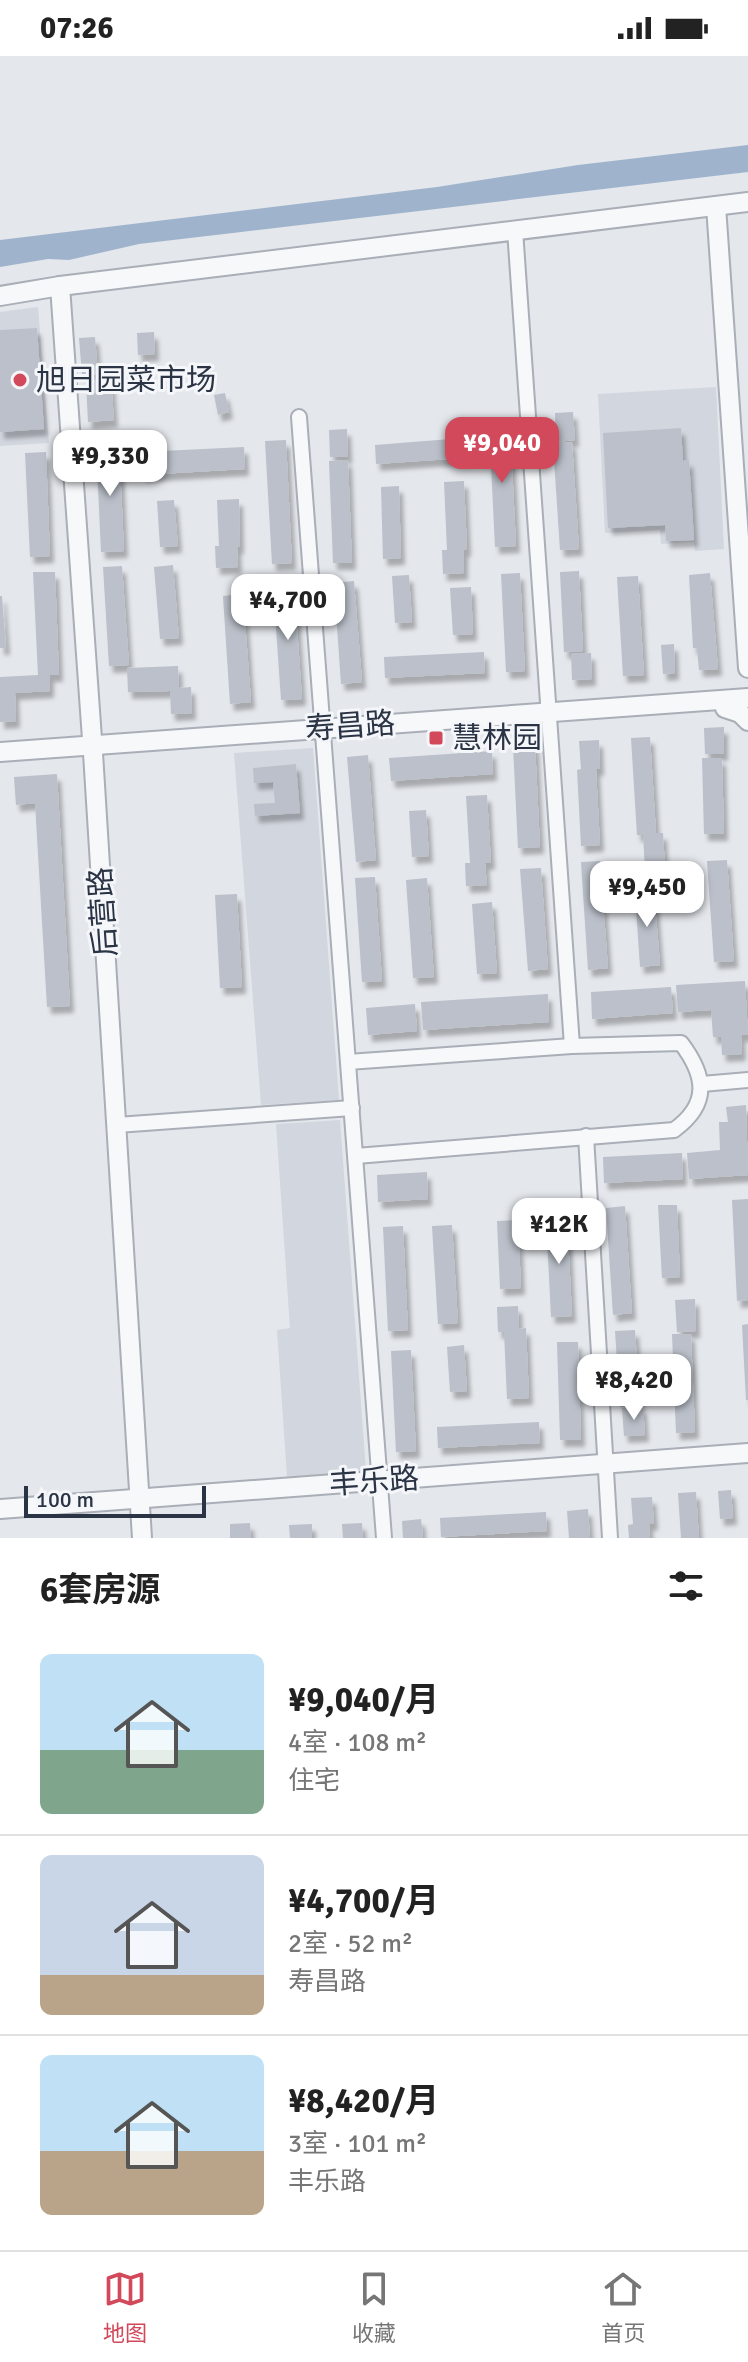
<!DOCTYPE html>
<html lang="zh">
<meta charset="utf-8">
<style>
body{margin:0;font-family:Signika,"Noto Sans SC",sans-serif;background:#f2f2f2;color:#222;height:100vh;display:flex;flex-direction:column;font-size:30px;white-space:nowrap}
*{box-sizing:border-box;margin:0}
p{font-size:26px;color:#767676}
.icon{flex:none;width:44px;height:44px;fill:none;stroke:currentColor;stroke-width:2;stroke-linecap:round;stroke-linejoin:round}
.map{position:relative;height:1482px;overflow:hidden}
.drawer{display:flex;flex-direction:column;background:#fff;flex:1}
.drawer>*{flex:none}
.scale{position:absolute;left:24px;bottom:20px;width:182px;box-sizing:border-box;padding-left:8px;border:4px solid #2b3445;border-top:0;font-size:22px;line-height:28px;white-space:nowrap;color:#2b3445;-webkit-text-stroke:6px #f4f6f9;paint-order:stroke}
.price{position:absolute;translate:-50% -68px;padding:0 18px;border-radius:16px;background:#fff;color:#222;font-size:26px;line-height:52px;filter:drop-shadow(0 2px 4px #0008)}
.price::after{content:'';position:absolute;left:50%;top:48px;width:24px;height:18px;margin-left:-12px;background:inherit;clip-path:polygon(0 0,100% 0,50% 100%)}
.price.current{background:#d1495b;color:#fff}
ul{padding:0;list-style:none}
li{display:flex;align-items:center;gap:24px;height:200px;padding:0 40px}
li+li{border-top:2px solid #e0e0e0}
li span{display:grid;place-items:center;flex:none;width:224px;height:160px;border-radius:12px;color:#555}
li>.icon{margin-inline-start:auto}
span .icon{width:96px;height:96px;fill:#fffc;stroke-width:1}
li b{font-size:34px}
h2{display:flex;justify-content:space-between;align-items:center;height:96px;padding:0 40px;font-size:34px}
.status{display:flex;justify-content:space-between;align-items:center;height:56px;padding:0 40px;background:#fff;direction:ltr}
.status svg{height:22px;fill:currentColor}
.menu{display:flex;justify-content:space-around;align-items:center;height:112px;border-top:2px solid #e0e0e0;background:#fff;font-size:22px;color:#767676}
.menu a{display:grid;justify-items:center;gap:4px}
.menu .current{color:#d1495b}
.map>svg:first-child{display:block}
.built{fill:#d2d6de}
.water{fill:#9fb4cc}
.building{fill:#bbc0ca;filter:url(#shadow)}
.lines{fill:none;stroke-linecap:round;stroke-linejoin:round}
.minor-casing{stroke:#a9aeb7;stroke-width:18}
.tertiary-casing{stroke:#a9aeb7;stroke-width:22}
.minor{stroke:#f7f8fa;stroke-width:14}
.tertiary{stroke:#f7f8fa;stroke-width:18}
.poi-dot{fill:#d1495b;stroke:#f4f6f9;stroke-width:3}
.labels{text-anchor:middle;stroke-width:6;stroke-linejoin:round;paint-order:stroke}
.poi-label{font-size:30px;fill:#2b3445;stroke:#f4f6f9;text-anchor:start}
.street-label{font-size:30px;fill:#2b3445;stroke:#f4f6f9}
</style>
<div class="status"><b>07:26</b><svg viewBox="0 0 49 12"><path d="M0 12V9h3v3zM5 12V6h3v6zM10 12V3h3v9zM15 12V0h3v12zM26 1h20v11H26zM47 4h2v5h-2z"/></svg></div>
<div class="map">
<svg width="748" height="1482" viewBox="0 0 748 1482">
<defs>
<filter id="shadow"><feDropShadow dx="4" dy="7" stdDeviation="2" flood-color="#0004"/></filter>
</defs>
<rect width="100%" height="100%" fill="#e4e7ec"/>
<!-- built -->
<g class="built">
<path d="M38 251 49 387 0 390V256Z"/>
<path d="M716 331 724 493 695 495 694 486 661 488 660 474 605 477 598 338Z"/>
<path d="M313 692 339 1044 261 1049 234 697Z"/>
<path d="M340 1064 366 1415 287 1421 277 1274 290 1272 276 1068Z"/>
</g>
<!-- water -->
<path class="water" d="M748 89V116L139 188 69 204 48 203 0 211V184L437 131 578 109Z"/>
<!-- building -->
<g class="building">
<path d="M37 272 44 373 0 376V274Z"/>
<path d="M154 276 155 298 138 299 137 277Z"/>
<path d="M95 281 98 318 82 319 79 282Z"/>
<path d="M111 324 114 364 88 366 86 326Z"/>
<path d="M225 337 229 356 218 359 214 339Z"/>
<path d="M573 356 575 384 556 386 555 357Z"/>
<path d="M510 367 516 490 495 491 489 368Z"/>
<path d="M681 372 683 405 689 404 694 484 666 485 665 469 608 472 603 377Z"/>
<path d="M347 373 348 401H330L329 374Z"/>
<path d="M463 382 464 402 376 408 375 389Z"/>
<path d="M286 384 292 507 272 508 265 385Z"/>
<path d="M572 386 579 493 560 494 553 388Z"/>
<path d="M119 387 124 495 101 496 96 388Z"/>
<path d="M244 391 245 413 142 419 141 396Z"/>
<path d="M46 396 50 500 30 501 25 397Z"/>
<path d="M348 404 352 507H333L329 405Z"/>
<path d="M464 425 467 494H464V517L443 518 442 494H447L444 426Z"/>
<path d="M399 430 401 502 383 503 381 431Z"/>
<path d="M239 443 240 491H237L238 511 216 512 215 490H219L217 444Z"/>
<path d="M174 444 178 490 160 491 157 445Z"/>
<path d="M173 509 179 582 160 583 154 511Z"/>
<path d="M122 510 129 609 109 610 103 511Z"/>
<path d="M579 515 583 595 564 596 560 516Z"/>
<path d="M33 516H55L59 619H50V635L15 637 16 665 0 666V621L38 619Z"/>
<path d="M520 517 525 615 506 616 501 518Z"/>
<path d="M710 517 718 613 699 614 697 592H693L689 519Z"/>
<path d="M409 519 412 566 395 567 392 520Z"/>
<path d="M638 520 644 619 623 620 617 521Z"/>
<path d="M354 525 362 626 341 628 334 527Z"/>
<path d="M294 527 302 643 281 644 273 528Z"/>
<path d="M471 531 473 578 453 579 450 532Z"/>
<path d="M243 538 251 646 230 648 223 540Z"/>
<path d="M0 540H2L6 592H0Z"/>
<path d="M674 588 675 617 663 618 661 589Z"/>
<path d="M484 596 485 617 385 622 384 601Z"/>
<path d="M591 597 592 623 572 624 571 598Z"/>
<path d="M178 610 179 632 191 631 192 657 171 658 170 635 128 636 127 612Z"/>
<path d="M724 671V698H705L704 672Z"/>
<path d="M650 681 656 777H663L665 812 645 813 643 779H637L631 682Z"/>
<path d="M599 684 600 713H596L600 789 581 790 577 714 581 713 579 685Z"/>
<path d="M535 688 540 791 518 792 513 690Z"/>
<path d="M492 695 493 718 391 725 389 702Z"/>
<path d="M368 699 376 804 356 806 347 701Z"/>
<path d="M702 702H722L724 778H704Z"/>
<path d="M296 708 300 757 255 760 254 748 275 747 273 726 254 727 253 712Z"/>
<path d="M57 718 70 950 47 951 35 747 16 749 14 721Z"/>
<path d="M487 739 491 807H485L487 829 466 830 465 807H470L466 740Z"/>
<path d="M426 754 429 800 412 801 409 755Z"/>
<path d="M727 804 734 905 714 906 707 805Z"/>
<path d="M600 805 608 912 588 914 581 806Z"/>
<path d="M541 812 548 913 528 915 520 813Z"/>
<path d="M375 821 382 925 362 926 355 822Z"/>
<path d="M427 822 434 921 413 922 406 824Z"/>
<path d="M654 835 660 909 640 911 635 837Z"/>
<path d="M237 838 242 931 220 932 215 839Z"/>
<path d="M492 846 497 917 477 918 472 848Z"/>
<path d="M745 925 748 979H741L742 998 722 999 721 981H713L711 954 678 956 676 929Z"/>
<path d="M671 931 673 957 592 963 591 936Z"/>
<path d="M548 938 549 966 423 974 421 946Z"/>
<path d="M415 948 417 975 368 979 366 952Z"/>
<path d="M746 1049 748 1119 689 1123 687 1097 720 1094 719 1066H728L726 1051Z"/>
<path d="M682 1097 683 1123 604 1127 603 1101Z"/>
<path d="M427 1116 428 1143 378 1146 377 1119Z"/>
<path d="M748 1143V1244L737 1245 732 1144Z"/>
<path d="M658 1149H677L680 1221 662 1222Z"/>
<path d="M625 1150 632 1257 613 1259 606 1152Z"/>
<path d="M567 1160 572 1260 551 1261 546 1161Z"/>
<path d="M518 1164 521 1232 500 1233 497 1165Z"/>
<path d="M452 1169 458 1267 438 1268 432 1170Z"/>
<path d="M403 1170 408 1274 388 1275 383 1171Z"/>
<path d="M695 1243 696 1275 677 1276 675 1244Z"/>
<path d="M518 1250 519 1273 526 1272 529 1342 507 1343 504 1276H498L497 1251Z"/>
<path d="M748 1268V1344H746L742 1269Z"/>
<path d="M635 1274 640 1350 620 1351 615 1275Z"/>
<path d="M672 1278H691L695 1376 676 1377Z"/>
<path d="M557 1286H578L581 1384H560Z"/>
<path d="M464 1289 467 1335 450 1336 447 1291Z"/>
<path d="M411 1294 416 1395 396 1396 391 1295Z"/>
<path d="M643 1351 645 1379 624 1380 622 1352Z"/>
<path d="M539 1366 540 1387 438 1392 437 1371Z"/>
<path d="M731 1434 733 1462 720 1463 718 1435Z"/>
<path d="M696 1436 699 1482H681L678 1437Z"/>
<path d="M652 1441 654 1467 649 1468 650 1482H629L628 1469 633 1468 631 1442Z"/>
<path d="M588 1453 590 1482H569L567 1455Z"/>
<path d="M546 1456 547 1475 441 1481 440 1462Z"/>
<path d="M421 1463 423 1482H403L402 1465Z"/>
<path d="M250 1467 251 1482H230V1468Z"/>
<path d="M362 1467 363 1482H343L342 1468Z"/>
<path d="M312 1468V1482H290L289 1469Z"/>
</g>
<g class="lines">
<!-- minor casing -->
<g class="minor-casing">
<g id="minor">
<path d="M515 174 572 990"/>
<path d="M299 361 384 1482"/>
<path d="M348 1006 572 990 681 987C706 1020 710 1048 674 1074L356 1100"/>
<path d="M702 1028 748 1024"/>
<path d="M117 1069 352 1052"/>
<path d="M586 1080 610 1482"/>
</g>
</g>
<!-- tertiary casing -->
<g class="tertiary-casing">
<g id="tertiary">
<path d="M716 150 748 612"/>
<path d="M60 230 93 697 142 1482"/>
<path d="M0 240 60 230 748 146"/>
<path d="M725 652 740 657 748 665"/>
<path d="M0 696 748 642"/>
<path d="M0 1453 748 1397"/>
</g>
</g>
<!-- minor -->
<use href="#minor" class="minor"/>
<!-- tertiary -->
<use href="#tertiary" class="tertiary"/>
</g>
<!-- markers -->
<g class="poi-dot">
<circle cx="20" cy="324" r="8"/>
<rect x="428" y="674" width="16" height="16" rx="4"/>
</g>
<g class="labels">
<!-- poi labels -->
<g class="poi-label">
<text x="36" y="334">旭日园菜市场</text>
<text x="452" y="692">慧林园</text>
</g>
<!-- street labels -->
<g class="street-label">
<text transform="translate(350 670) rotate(-4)" y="10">寿昌路</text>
<text transform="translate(103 856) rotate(-94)" y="10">后营路</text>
<text transform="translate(374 1425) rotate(-4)" y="10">丰乐路</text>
</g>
</g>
</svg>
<div class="scale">100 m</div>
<b class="price current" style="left:502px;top:429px">¥9,040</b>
<b class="price" style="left:110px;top:442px">¥9,330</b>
<b class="price" style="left:288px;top:586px">¥4,700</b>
<b class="price" style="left:647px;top:873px">¥9,450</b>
<b class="price" style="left:559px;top:1210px">¥12K</b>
<b class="price" style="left:634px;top:1366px">¥8,420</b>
</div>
<section class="drawer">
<h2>6套房源<svg class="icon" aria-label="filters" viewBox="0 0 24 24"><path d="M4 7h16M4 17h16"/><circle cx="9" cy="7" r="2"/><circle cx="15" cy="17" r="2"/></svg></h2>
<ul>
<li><span style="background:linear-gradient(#bfe0f5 60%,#7fa58c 0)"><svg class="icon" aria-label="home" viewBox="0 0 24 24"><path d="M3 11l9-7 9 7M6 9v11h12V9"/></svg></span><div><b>¥9,040/月</b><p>4室 · 108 m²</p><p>住宅</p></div></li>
<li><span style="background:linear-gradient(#c9d6e8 75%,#b9a48a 0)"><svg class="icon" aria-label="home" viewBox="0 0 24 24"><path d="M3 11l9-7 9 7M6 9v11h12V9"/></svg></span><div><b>¥4,700/月</b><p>2室 · 52 m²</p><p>寿昌路</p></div></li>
<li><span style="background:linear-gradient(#bfe0f5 60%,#b9a48a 0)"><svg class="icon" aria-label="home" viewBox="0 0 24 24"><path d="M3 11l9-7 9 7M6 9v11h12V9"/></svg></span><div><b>¥8,420/月</b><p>3室 · 101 m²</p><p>丰乐路</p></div></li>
</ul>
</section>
<nav class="menu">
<a class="current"><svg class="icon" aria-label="map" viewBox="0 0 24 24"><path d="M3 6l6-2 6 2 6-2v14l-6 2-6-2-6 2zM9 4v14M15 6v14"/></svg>地图</a>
<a><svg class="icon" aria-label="saved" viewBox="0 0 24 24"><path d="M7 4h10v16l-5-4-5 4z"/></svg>收藏</a>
<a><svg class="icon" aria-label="home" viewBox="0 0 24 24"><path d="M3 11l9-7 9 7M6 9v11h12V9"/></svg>首页</a>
</nav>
